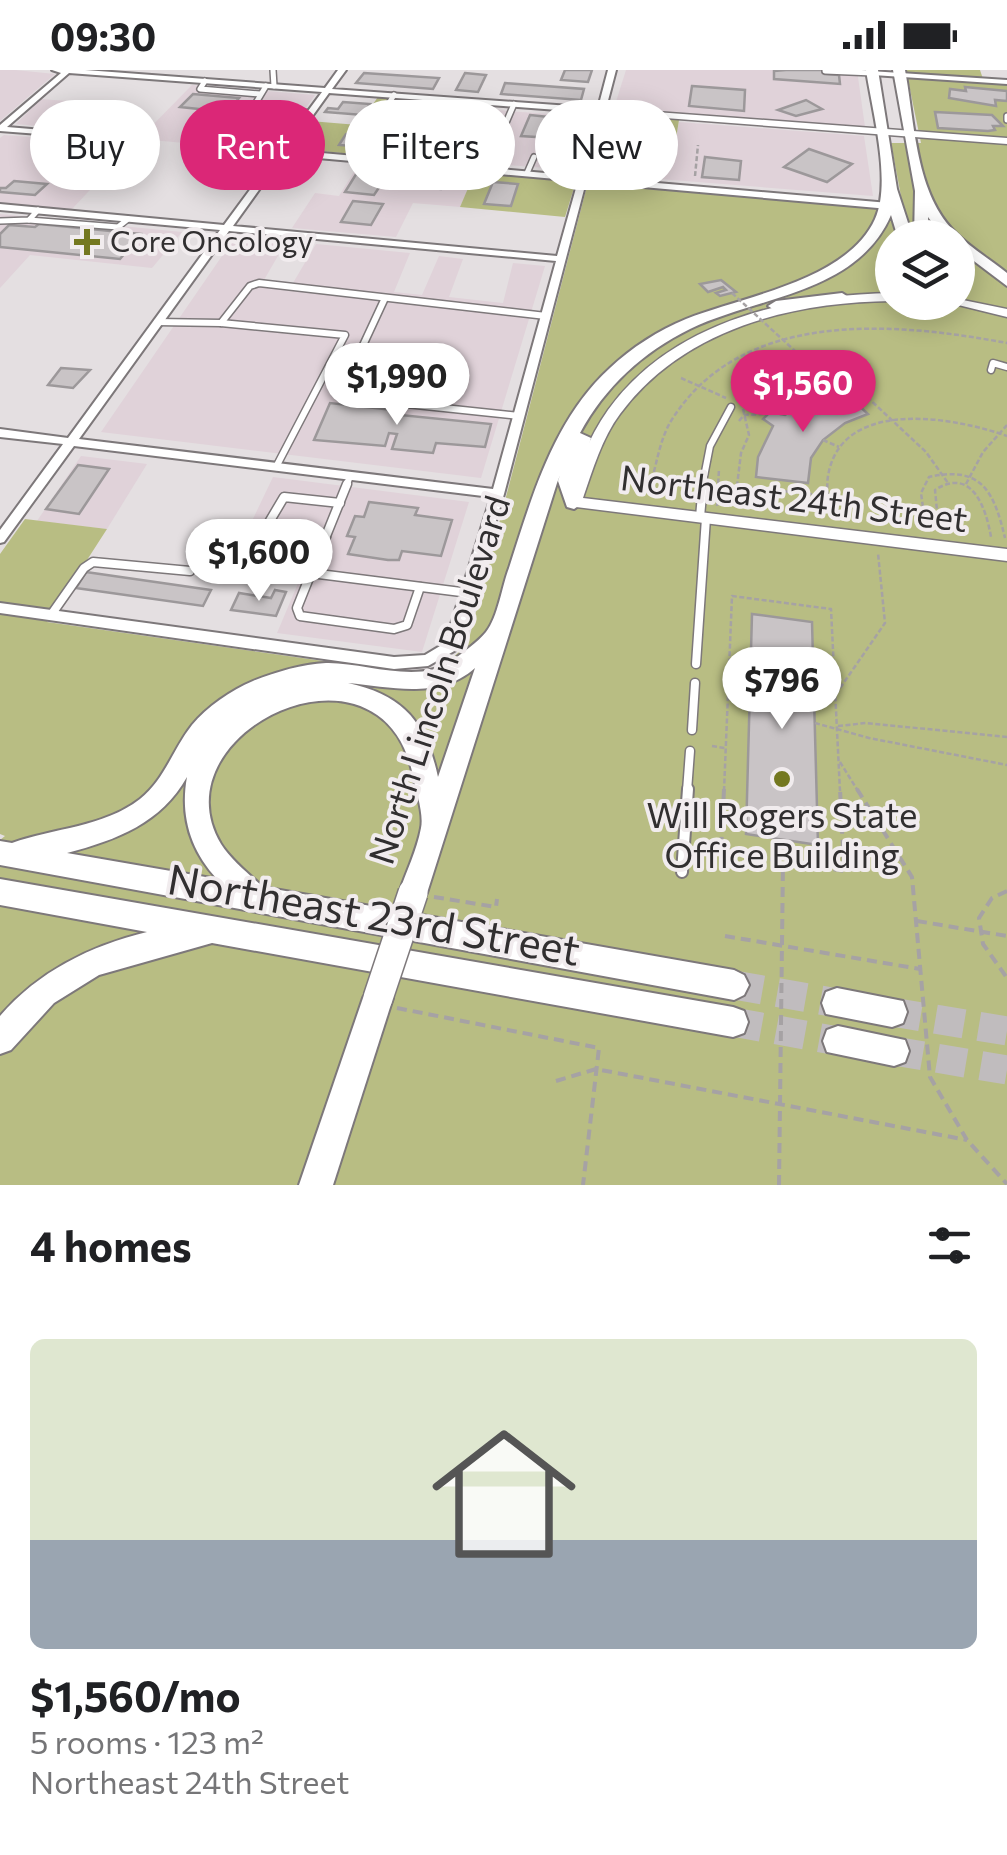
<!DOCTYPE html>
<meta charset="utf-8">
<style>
body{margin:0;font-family:Commissioner,sans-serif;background:#f6f6f6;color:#202124;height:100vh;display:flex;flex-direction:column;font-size:38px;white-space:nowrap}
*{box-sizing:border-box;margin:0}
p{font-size:32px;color:#757577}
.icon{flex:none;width:55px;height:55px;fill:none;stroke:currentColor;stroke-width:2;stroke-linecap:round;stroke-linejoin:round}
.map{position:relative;height:1115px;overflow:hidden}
.side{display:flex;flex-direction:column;background:#fff;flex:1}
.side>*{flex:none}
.hud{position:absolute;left:30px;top:30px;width:948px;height:90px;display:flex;gap:20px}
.controls{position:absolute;left:875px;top:150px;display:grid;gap:20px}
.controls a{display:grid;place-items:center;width:100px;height:100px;border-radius:50%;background:#fff;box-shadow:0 5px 25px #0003;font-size:50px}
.price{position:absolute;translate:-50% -85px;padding:0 22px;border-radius:35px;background:#fff;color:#222;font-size:32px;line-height:65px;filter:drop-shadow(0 2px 5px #0008)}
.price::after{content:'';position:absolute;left:50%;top:60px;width:30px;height:22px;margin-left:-15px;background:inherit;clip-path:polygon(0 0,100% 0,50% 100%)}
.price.selected{background:#db2777;color:#fff}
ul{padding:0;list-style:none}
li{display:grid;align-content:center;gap:20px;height:530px;padding:0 30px}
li+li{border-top:2px solid #e0e0e0}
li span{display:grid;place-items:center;height:310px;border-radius:15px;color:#555}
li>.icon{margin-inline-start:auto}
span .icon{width:180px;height:180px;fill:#fffc;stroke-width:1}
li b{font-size:42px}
h2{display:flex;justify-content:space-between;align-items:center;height:120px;padding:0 30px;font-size:42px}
.chip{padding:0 35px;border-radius:45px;background:#fff;box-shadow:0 5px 25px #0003;font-size:35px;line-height:90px}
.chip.selected{background:#db2777;color:#fff}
.status{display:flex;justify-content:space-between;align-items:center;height:70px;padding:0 50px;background:#fff;direction:ltr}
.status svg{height:28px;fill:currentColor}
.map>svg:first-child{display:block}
.built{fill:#e0d2d9}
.green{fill:#b8bd83;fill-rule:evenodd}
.building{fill:#c9c4c6;stroke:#9c989a;stroke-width:2.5}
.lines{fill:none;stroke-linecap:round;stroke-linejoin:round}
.primary-tunnel{stroke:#c0bcbe;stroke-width:29;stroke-dasharray:29 15;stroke-linecap:butt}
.service-far3-casing{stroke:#7d787a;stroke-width:8}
.service-far2-casing{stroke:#7d787a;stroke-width:9}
.service-far1-casing{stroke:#7d787a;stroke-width:11}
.service-casing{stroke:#7d787a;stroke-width:14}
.minor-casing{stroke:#7d787a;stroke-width:4}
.tertiary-casing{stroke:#7d787a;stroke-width:3}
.primary-casing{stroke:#7d787a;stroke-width:4}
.path-far1{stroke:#a6a2a4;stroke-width:2.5;stroke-dasharray:5 2.5;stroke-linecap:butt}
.path{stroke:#a6a2a4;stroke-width:4;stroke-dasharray:10 6;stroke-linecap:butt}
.service-far3{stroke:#fff;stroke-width:5}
.service-far2{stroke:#fff;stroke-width:6}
.service-far1{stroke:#fff;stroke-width:8}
.service{stroke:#fff;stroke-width:10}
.minor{fill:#fff;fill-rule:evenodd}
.tertiary{fill:#fff;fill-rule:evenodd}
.primary{fill:#fff;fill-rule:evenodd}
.primary-bridge-casing{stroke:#7d787a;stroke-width:32;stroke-linecap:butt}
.path-bridge{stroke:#a6a2a4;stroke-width:2.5;stroke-dasharray:5 2.5;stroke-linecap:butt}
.primary-bridge{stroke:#fff;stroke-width:29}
.poi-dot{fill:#747820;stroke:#f1ecee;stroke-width:4}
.labels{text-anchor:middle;stroke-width:8;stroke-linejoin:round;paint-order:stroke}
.far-poi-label{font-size:30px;fill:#312f30;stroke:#f1ecee;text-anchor:start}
.street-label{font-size:35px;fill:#312f30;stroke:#f1ecee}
.poi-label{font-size:35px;fill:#312f30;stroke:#f1ecee}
.near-street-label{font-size:42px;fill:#312f30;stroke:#f1ecee}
</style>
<div class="status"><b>09:30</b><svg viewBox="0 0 49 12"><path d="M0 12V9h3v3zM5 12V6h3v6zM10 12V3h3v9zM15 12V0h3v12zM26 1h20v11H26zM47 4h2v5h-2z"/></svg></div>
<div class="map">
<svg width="1007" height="1115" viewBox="0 0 1007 1115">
<rect width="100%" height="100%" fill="#e4dfe1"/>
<!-- built -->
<g class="built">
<path d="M0 0H15L55 4 0 51Z"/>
<path d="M626 0H857L865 57 614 38Z"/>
<path d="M192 15 315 25 275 81 139 69Z"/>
<path d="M41 29 67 31 106 35 80 60 16 54Z"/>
<path d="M458 37 587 47 571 100 432 89Z"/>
<path d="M679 52 864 66 873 126 596 104 604 75 674 81Z"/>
<path d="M4 65 110 73 83 102 104 105 72 139 0 133V68Z"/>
<path d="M360 92 406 96 405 99 474 105 460 137 413 133 396 167 292 158 315 123 339 126Z"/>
<path d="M0 144 182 162 152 198 30 185 0 218Z"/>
<path d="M235 167 286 172 264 210 293 213 316 174 410 183 394 222 422 225 439 186 463 189 449 227 503 233 513 193 545 196 481 408 101 362Z"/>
<path d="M81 386 147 394 107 459 37 451Z"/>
<path d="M273 407 469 432 422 582 277 563 310 485 240 476Z"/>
</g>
<!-- green -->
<g class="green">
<path d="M906 0H980L984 12 1007 14V1115H0V770L5 766 0 764V484L25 449 107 459 47 552 394 601C427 603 456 596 470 565L587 116 604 113 903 137 891 73H921ZM892 168H958V232H892Z"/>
<path d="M378 27 460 33 431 92 292 78 310 51 358 55Z"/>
<path d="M609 46 679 50 674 81 598 75Z"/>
<path d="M475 102 567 110 574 118 565 147 460 137Z"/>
</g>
<!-- building -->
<g class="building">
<path d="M565 0H592L588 12 561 10Z"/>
<path d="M786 0H825V4L839 5 840 14 774 9V1Z"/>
<path d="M364 3 439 8 433 19 356 13Z"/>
<path d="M465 3 486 5 478 22 456 20Z"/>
<path d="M505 13 584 19 581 30 501 24Z"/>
<path d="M692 16 745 20 744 41 689 36Z"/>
<path d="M965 17 1007 21V31L995 30 996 36 949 28 950 19 966 21Z"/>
<path d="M193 24 239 28 227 42 180 37Z"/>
<path d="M806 30 822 39 796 46 778 40Z"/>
<path d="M343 32 370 34 363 45 325 42 328 38 338 39Z"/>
<path d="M467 41 496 43 488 63 458 61Z"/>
<path d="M203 42 272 48 254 72 185 66Z"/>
<path d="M935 42 992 45 1003 56H993L995 60 988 61 938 58Z"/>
<path d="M530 45 559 48 552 68 521 66Z"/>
<path d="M354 62 405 66 403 69 409 70 404 80 339 75 346 64Z"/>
<path d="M559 73 577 75 571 94 553 91Z"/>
<path d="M809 79 852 94 827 112 784 97Z"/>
<path d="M705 87 741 91 739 110 702 107Z"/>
<path d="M358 101 396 104 389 116H380L374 125 345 122Z"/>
<path d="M407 104 447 107 441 119 401 116Z"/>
<path d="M14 111 47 114 35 125 0 122V118H6Z"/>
<path d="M493 112 518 114 511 136 484 134Z"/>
<path d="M353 131 383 134 371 155 341 152Z"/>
<path d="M39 154 141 164 120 189 0 177V164L9 155 35 157Z"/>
<path d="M721 210 736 222 720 226 716 223 726 220 723 217 708 222 700 214Z"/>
<path d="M61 298 90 300 73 318 48 315Z"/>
<path d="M839 317 868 344 845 353 823 370 811 388 808 413 756 407 758 387 773 356 763 349 770 342 785 345 807 330Z"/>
<path d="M398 320 413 322 400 345 491 354 485 377 436 373 433 383 392 379 397 364 389 363 385 376 314 370 330 333 392 340Z"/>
<path d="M78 395 109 399 79 444 46 439Z"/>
<path d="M369 432 418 438 415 445 452 450 441 486 402 481 399 490H388L348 484 355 467 347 466 355 446 364 447Z"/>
<path d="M218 485 281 494 284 486 302 488 291 512 211 500Z"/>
<path d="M86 502 211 520 203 536 76 518Z"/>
<path d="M275 520 286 522 276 546 231 540 239 523 271 528Z"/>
<path d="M752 544 812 552 818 775 746 764Z"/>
</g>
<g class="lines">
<!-- primary-tunnel -->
<g class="primary-tunnel">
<path d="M734 915 837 933"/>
<path d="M892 942 1007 961"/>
<path d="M733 952 838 971"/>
<path d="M894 981 1007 1000"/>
</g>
<!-- service-far3 casing -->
<g class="service-far3-casing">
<g id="service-far3">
<path d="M273 0 274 16"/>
<path d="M825 1 873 3"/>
<path d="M205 11 200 19 260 24"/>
<path d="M266 16 254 36 311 43"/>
<path d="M387 37 411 40 402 58 375 56 394 25"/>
<path d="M283 40 272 56 297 61"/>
<path d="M1007 46V50"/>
<path d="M502 62 514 34"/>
<path d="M564 67 573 39"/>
<path d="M527 103 534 87"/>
<path d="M29 150 118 157 128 149"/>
<path d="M0 151 29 150 38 140"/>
</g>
</g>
<!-- service-far2 casing -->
<g class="service-far2-casing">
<g id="service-far2">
<path d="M385 228 339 327 394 333"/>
<path d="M157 252 221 253 345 265 276 397"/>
<path d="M221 253 250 216 259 213 546 246"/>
<path d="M991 300 993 293 1007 297"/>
<path d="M741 328C773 303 808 283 849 292"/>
<path d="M406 334 519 346"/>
<path d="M346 417 350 406"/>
<path d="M702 417 710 376 731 337"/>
</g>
</g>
<!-- service-far1 casing -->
<g class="service-far1-casing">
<g id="service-far1">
<path d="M347 414 311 503 469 523"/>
<path d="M700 447 703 414"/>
<path d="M326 467 270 459 268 454 284 427 340 433"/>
<path d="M311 503 297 538 300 546 394 559 407 555 420 517"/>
<path d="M51 545 84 498 93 492 190 501"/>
<path d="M696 594 706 448"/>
<path d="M692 660 695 613"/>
<path d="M687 721 690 681"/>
</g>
</g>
<!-- service casing -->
<g class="service-casing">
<path id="service" d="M682 802 688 719"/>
</g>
<!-- minor casing -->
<g class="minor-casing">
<g id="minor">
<path d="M52 0H85L325 18 338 0H346L332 19 598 38 608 0H616L588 107 889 133 893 136 889 139 586 112 504 424 458 576 456 580 428 596 394 599 0 543V533L394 587 425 585 445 573 491 427 74 376 4 472 0 473V460L63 374 0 367V359L68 368 220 160 0 140V134L224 155 322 22 69 3 7 57 140 68H143V72L0 61V55L61 3ZM329 23 597 43 579 106 288 80ZM284 85 578 111 557 186 233 156ZM229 161 556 191 493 419 79 369Z"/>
<path d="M870 1 1007 10V14L873 5 869 3Z"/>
</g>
</g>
<!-- tertiary casing -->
<g class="tertiary-casing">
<g id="tertiary">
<path d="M602 38 1007 68V74L599 43 597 41Z"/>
<path d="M892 223V231C791 232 683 259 620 344 602 368 593 399 583 428L1007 479V491L568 436 566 432C577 400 588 368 608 340 672 251 789 225 892 223Z"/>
<path d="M958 229 1007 239V247L946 232H958Z"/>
</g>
</g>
<!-- primary casing -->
<g class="primary-casing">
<g id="primary">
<path d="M866 0H878L897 119 913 168H898L891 145C857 224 758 226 690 259 643 282 605 317 580 363L591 368 578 411 584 432 574 439 567 437 558 411 560 405 557 413 427 823 423 832 413 836 403 832 399 823C406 802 417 780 421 758 424 744 416 721 413 706 383 553 154 662 221 774 231 790 249 804 263 817L734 900 744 905 749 915 744 925 734 930 0 795V771L12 773C54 758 104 757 140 729 165 709 173 679 192 655 207 637 231 620 253 611 276 602 302 594 326 593 364 592 418 615 452 591 462 583 478 572 486 562 498 547 502 516 509 498 532 427 553 350 610 298 631 278 659 260 686 249 743 226 847 211 875 149 892 112 872 40 866 0ZM475 598 438 707C426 652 403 625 348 613 391 617 439 630 475 598ZM187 707C180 745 190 780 217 809L67 783C117 770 161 753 187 707Z"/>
<path d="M893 0H905C915 53 915 125 957 164 971 178 991 190 1007 203V216L958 179V168H944L928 147 929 168H914L915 121Z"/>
<path d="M842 223 850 228 848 231 776 241 768 236 776 231Z"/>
<path d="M0 809 733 937 744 941 748 952 744 963 733 967 212 873 99 905 54 933 11 980 0 984V946C39 901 90 876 147 862L0 835Z"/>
<path d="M378 913 388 918 393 928 333 1115H299L363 928 368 918Z"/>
<path d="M837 918 903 931 907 942 903 953 892 957 826 944 822 933 826 922Z"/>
<path d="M838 956 905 970 909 981 905 992 894 996 827 982 823 971 827 960Z"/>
</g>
</g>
<!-- path-far1 -->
<g class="path-far1">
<path d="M695 106 698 75"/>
<path d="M853 304 864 311 865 325 926 382 948 413"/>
<path d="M681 308 726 328"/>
<path d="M759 332 841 305"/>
<path d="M743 339 749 365 741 383 737 416 829 426"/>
<path d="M739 351 744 345 764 344 757 332"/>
<path d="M823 370 839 377"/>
<path d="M652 409C657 391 661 367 671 351 741 238 894 252 1007 273"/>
<path d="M966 414 983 382 1007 355"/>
<path d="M717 436 719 399"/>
<path d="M831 448C829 433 825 417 829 401 846 327 957 348 1007 366"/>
<path d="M926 459 921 423 929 407C982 395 994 422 1005 468"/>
<path d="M939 461 935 420C972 396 986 438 991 467"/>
<path d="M836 624 885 553 878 483"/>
<path d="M815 653 869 668 1007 695"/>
<path d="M838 656 866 653 1007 667"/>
<path d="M712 676 725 678"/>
<path d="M840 692 858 721"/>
<path d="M724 721 732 526 831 539 840 721"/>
</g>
<!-- path -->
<g class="path">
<path d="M724 719 721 781 844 801 840 719"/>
<path d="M857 719 912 807 930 1007 967 1070 1007 1114"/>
<path d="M707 779 720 781"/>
<path d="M726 802 727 783"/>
<path d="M1007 821 992 828 979 848 983 874 1007 908"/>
<path d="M434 827 496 837 497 829"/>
<path d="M917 851 1007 866"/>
<path d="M725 866 920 899"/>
<path d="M397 938 599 978 583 1115"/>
<path d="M556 1011 596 999 967 1070"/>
<path d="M779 1115 783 792"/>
</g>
<!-- service-far3 -->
<use href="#service-far3" class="service-far3"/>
<!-- service-far2 -->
<use href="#service-far2" class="service-far2"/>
<!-- service-far1 -->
<use href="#service-far1" class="service-far1"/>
<!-- service -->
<use href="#service" class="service"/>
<!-- minor -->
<use href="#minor" class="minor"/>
<!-- tertiary -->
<use href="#tertiary" class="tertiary"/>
<!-- primary -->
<use href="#primary" class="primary"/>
<!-- primary-bridge casing -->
<g class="primary-bridge-casing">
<path id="primary-bridge" d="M378 928 413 823"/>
</g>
<!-- path-bridge -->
<path class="path-bridge" d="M732 223 832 315 815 321 819 324"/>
<!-- primary-bridge -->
<use href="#primary-bridge" class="primary-bridge"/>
</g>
<!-- markers -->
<g class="poi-dot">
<path d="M82 157h10v10h10v10h-10v10h-10v-10h-10v-10h10z"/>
<circle cx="782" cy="709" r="10"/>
</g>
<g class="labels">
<!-- far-poi labels -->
<g class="far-poi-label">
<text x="110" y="182">Core Oncology</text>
</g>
<!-- street labels -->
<g class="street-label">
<text transform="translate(794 429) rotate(7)" y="12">Northeast 24th Street</text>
<text transform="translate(440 610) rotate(-72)" y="12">North Lincoln Boulevard</text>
</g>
<!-- poi labels -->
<g class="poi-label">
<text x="782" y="758">Will Rogers State<tspan x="782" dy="40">Office Building</tspan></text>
</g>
<!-- near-street labels -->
<g class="near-street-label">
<text transform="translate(374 845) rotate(10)" y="15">Northeast 23rd Street</text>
</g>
</g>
</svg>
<div class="controls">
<a><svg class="icon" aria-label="layers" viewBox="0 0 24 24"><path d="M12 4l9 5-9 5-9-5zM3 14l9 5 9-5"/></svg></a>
</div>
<b class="price" style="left:397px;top:358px">$1,990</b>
<b class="price selected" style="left:803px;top:365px">$1,560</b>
<b class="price" style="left:259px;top:534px">$1,600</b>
<b class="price" style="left:782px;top:662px">$796</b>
<div class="hud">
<a class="chip">Buy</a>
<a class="chip selected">Rent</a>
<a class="chip">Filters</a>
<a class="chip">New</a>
</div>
</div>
<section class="side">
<h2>4 homes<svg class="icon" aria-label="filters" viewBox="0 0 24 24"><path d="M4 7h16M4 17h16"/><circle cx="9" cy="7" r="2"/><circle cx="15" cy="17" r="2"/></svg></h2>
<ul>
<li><span style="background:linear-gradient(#dfe7d0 65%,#9aa5b1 0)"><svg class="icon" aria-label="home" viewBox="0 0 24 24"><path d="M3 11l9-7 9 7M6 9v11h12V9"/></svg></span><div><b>$1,560/mo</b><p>5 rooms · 123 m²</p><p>Northeast 24th Street</p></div></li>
</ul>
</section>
